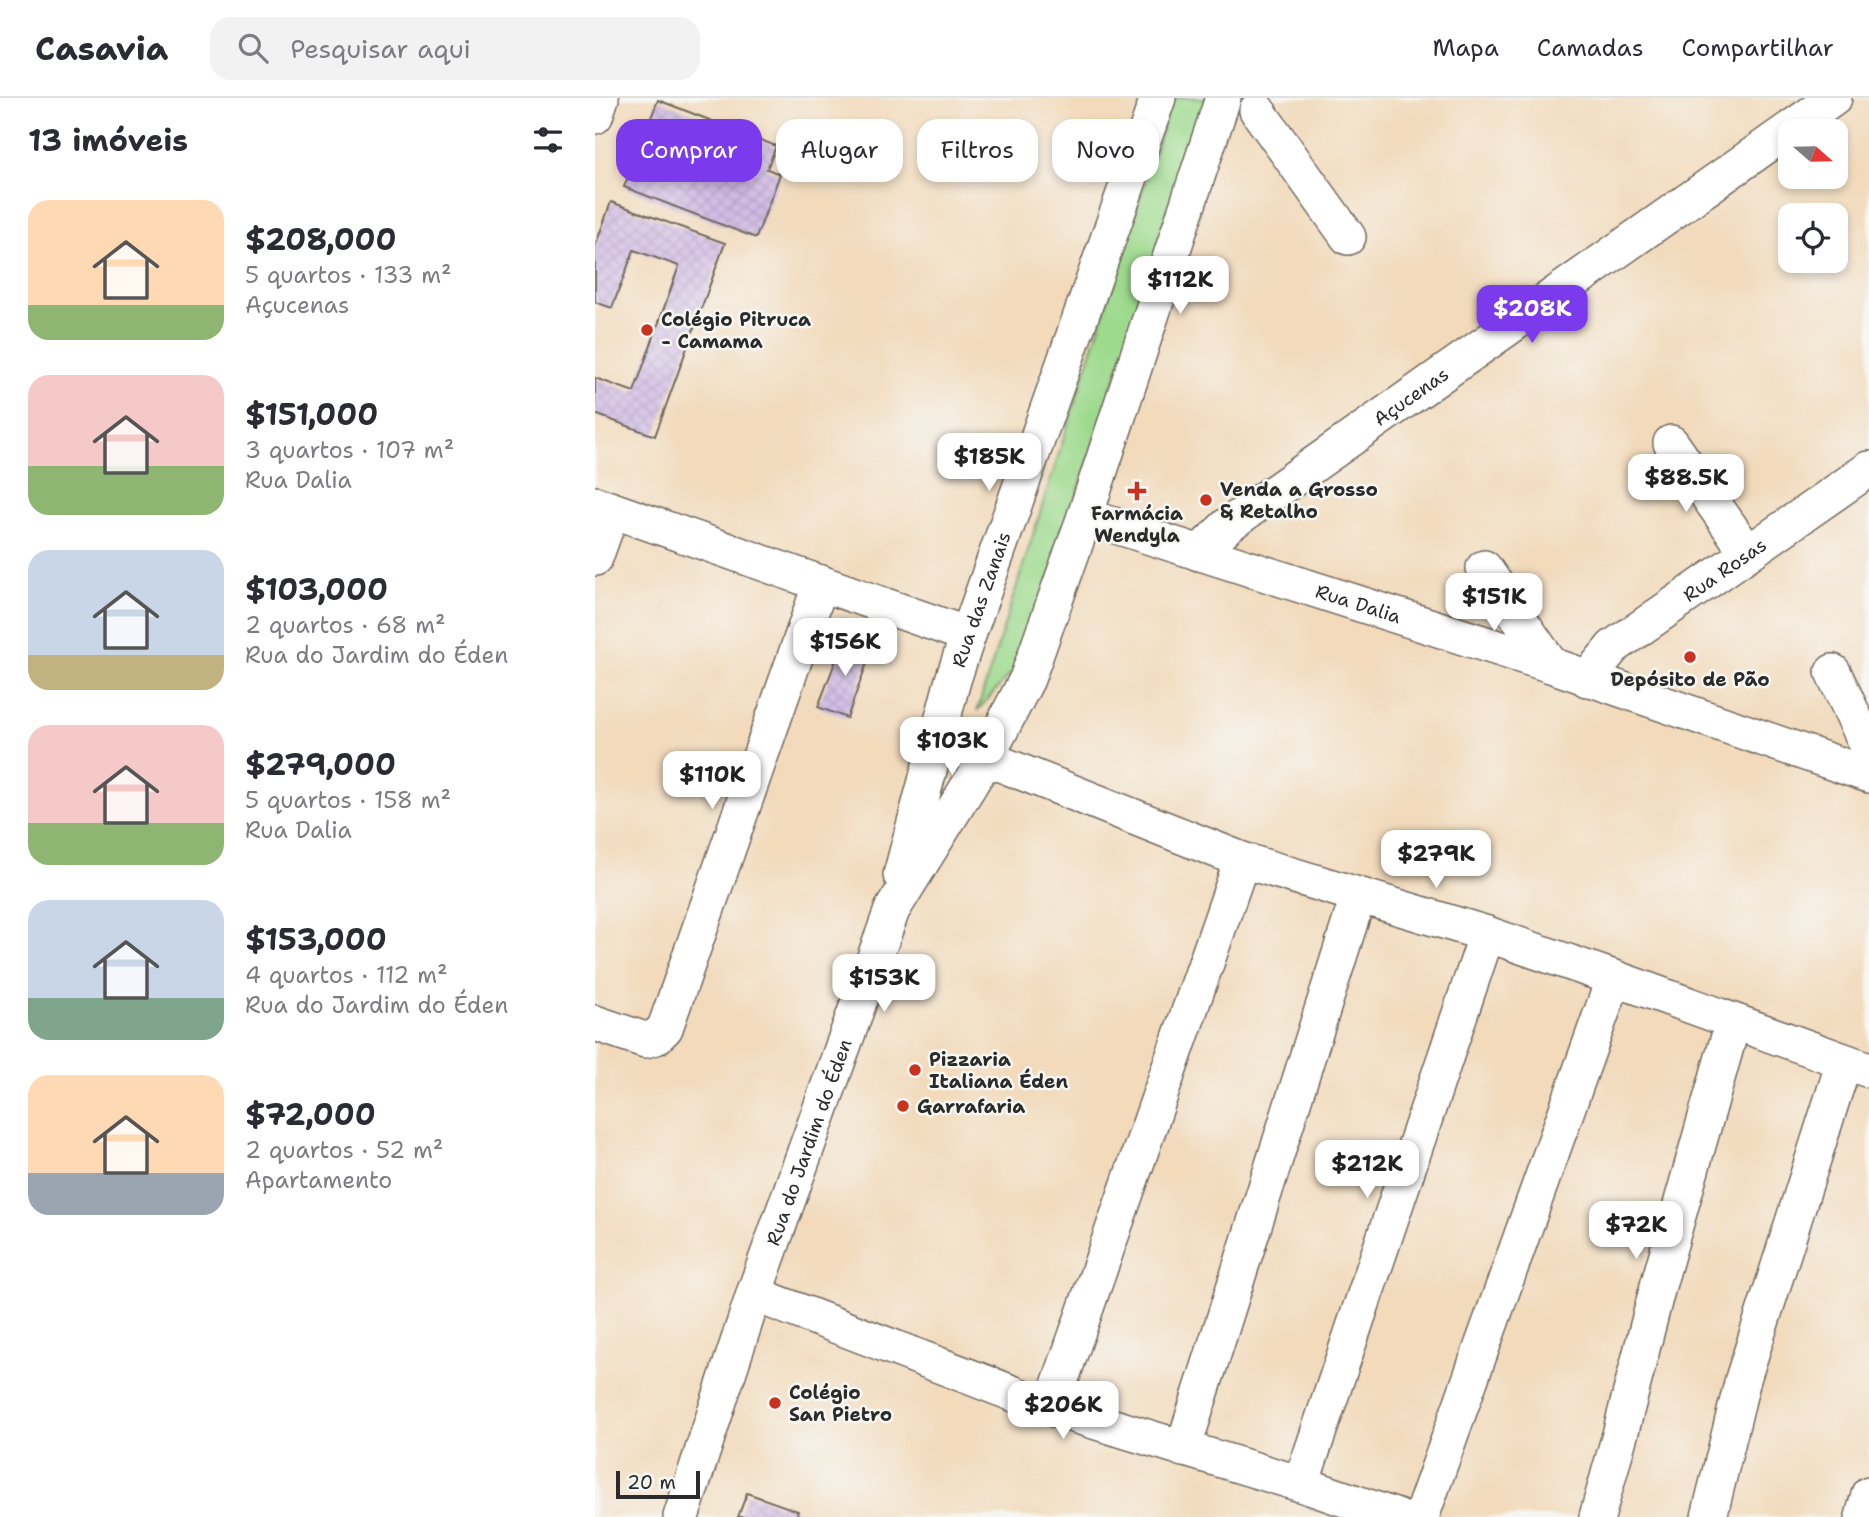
<!DOCTYPE html>
<html lang="pt">
<meta charset="utf-8">
<style>
body{margin:0;font-family:"Shantell Sans",sans-serif;background:#f2f2f3;color:#2b2b33;height:100vh;display:flex;flex-direction:column;font-size:26px;white-space:nowrap}
*{box-sizing:border-box;margin:0}
p{font-size:23px;color:#7c7c81}
.icon{flex:none;width:38px;height:38px;fill:none;stroke:currentColor;stroke-width:2;stroke-linecap:round;stroke-linejoin:round}
.map{position:relative;flex:1;overflow:hidden}
.side{display:flex;flex-direction:column;background:#fff;width:595px}
.side>*{flex:none}
.hud{position:absolute;left:21px;top:21px;width:665px;height:63px;display:flex;gap:14px}
.needle{width:46px;rotate:110deg}
.fabs{position:absolute;left:1183px;top:21px;display:grid;gap:14px}
.fabs a{display:grid;place-items:center;width:70px;height:70px;border-radius:14px;background:#fff;box-shadow:0 4px 10px #0003;font-size:35px}
.scale{position:absolute;left:21px;bottom:18px;width:84px;box-sizing:border-box;padding-left:7px;border:4px solid #2b2b2b;border-top:0;font-size:19px;line-height:24px;white-space:nowrap;color:#2b2b2b;-webkit-text-stroke:5px #f6f6f2;paint-order:stroke}
.price{position:absolute;translate:-50% -60px;padding:0 16px;border-radius:14px;background:#fff;color:#222;font-size:23px;line-height:46px;filter:drop-shadow(0 2px 4px #0008)}
.price::after{content:'';position:absolute;left:50%;top:42px;width:21px;height:16px;margin-left:-10px;background:inherit;clip-path:polygon(0 0,100% 0,50% 100%)}
.price.selected{background:#7c3aed;color:#fff}
ul{padding:0;list-style:none}
li{display:flex;align-items:center;gap:21px;height:175px;padding:0 28px}
li span{display:grid;place-items:center;flex:none;width:196px;height:140px;border-radius:21px;color:#555}
li>.icon{margin-inline-start:auto}
span .icon{width:84px;height:84px;fill:#fffc;stroke-width:1}
li b{font-size:30px}
h2{display:flex;justify-content:space-between;align-items:center;height:84px;padding:0 28px;font-size:30px}
.tag{padding:0 24px;border-radius:21px;background:#fff;box-shadow:0 4px 10px #0003;font-size:24px;line-height:63px}
.tag.selected{background:#7c3aed;color:#fff}
header{display:flex;align-items:center;gap:42px;box-sizing:border-box;height:98px;padding:0 35px;background:#fff;border-bottom:2px solid #e1e1e2}
header strong{font-size:33px}
nav{display:flex;gap:38px;margin-inline-start:auto;font-size:24px}
.search{width:490px;height:63px;background:#f2f2f3;display:flex;align-items:center;gap:18px;box-sizing:border-box;padding:0 24px;border-radius:21px;color:#7c7c81;font-size:26px}
main{display:flex;flex:1;min-height:0}
.map>svg:first-child{display:block}
.green{fill:#9eda8e;stroke:#64825c;stroke-width:2}
.building{fill:url(#building-cross-hatch)}
.lines{fill:none;stroke-linecap:round;stroke-linejoin:round}
.minor-casing{stroke:#71685d;stroke-width:38}
.minor{stroke:#fff;stroke-width:35}
.poi-dot{fill:#c8321e;stroke:#f6f6f2;stroke-width:2.5}
.labels{text-anchor:middle;stroke-width:5;stroke-linejoin:round;paint-order:stroke}
.poi-label{font-size:19px;font-weight:bold;fill:#2b2b2b;stroke:#f6f6f2;text-anchor:start}
.street-label{font-size:19px;fill:#2b2b2b;stroke:#f6f6f2}
</style>
<header>
<strong>Casavia</strong>
<div class="search"><svg class="icon" aria-label="search" viewBox="0 0 24 24"><circle cx="10" cy="10" r="6"/><path d="M15 15l6 6"/></svg>Pesquisar aqui</div>
<nav><a>Mapa</a><a>Camadas</a><a>Compartilhar</a></nav>
</header>
<main>
<section class="side">
<h2>13 imóveis<svg class="icon" aria-label="filters" viewBox="0 0 24 24"><path d="M4 7h16M4 17h16"/><circle cx="9" cy="7" r="2"/><circle cx="15" cy="17" r="2"/></svg></h2>
<ul>
<li><span style="background:linear-gradient(#ffd9b3 75%,#8fb573 0)"><svg class="icon" aria-label="home" viewBox="0 0 24 24"><path d="M3 11l9-7 9 7M6 9v11h12V9"/></svg></span><div><b>$208,000</b><p>5 quartos · 133 m²</p><p>Açucenas</p></div></li>
<li><span style="background:linear-gradient(#f6c9c9 65%,#8fb573 0)"><svg class="icon" aria-label="home" viewBox="0 0 24 24"><path d="M3 11l9-7 9 7M6 9v11h12V9"/></svg></span><div><b>$151,000</b><p>3 quartos · 107 m²</p><p>Rua Dalia</p></div></li>
<li><span style="background:linear-gradient(#c9d6e8 75%,#c2b280 0)"><svg class="icon" aria-label="home" viewBox="0 0 24 24"><path d="M3 11l9-7 9 7M6 9v11h12V9"/></svg></span><div><b>$103,000</b><p>2 quartos · 68 m²</p><p>Rua do Jardim do Éden</p></div></li>
<li><span style="background:linear-gradient(#f6c9c9 70%,#8fb573 0)"><svg class="icon" aria-label="home" viewBox="0 0 24 24"><path d="M3 11l9-7 9 7M6 9v11h12V9"/></svg></span><div><b>$279,000</b><p>5 quartos · 158 m²</p><p>Rua Dalia</p></div></li>
<li><span style="background:linear-gradient(#c9d6e8 70%,#7fa58c 0)"><svg class="icon" aria-label="home" viewBox="0 0 24 24"><path d="M3 11l9-7 9 7M6 9v11h12V9"/></svg></span><div><b>$153,000</b><p>4 quartos · 112 m²</p><p>Rua do Jardim do Éden</p></div></li>
<li><span style="background:linear-gradient(#ffd9b3 70%,#9aa5b1 0)"><svg class="icon" aria-label="home" viewBox="0 0 24 24"><path d="M3 11l9-7 9 7M6 9v11h12V9"/></svg></span><div><b>$72,000</b><p>2 quartos · 52 m²</p><p>Apartamento</p></div></li>
</ul>
</section>
<div class="map">
<svg width="1274" height="1419" viewBox="0 0 1274 1419">
<defs>
<pattern id="building-cross-hatch" width="8" height="8" patternUnits="userSpaceOnUse" patternTransform="scale(1.75)"><rect width="8" height="8" fill="#cfb8e4"/><path d="M0 0l8 8M0 8l8-8" fill="none" stroke="#b29ec4"/></pattern>
</defs>
<rect width="100%" height="100%" fill="#f6f6f2"/>
<filter id="ink" filterUnits="userSpaceOnUse"><feTurbulence type="fractalNoise" baseFrequency=".0143" numOctaves="2"/><feDisplacementMap in="SourceGraphic" scale="14" xChannelSelector="R" yChannelSelector="G"/><feConvolveMatrix kernelMatrix="1 2 1 2 8 2 1 2 1" color-interpolation-filters="sRGB"/></filter>
<filter id="wash" filterUnits="userSpaceOnUse"><feTurbulence type="fractalNoise" baseFrequency=".00686" numOctaves="4" result="noise"/><feDisplacementMap in="SourceGraphic" scale="28" xChannelSelector="R" yChannelSelector="G"/><feGaussianBlur stdDeviation="1.57" result="paint"/><feColorMatrix in="noise" values="0 0 0 0 0 0 0 0 0 0 0 0 0 0 0 0 0 1.4 0 .05"/><feComposite in="paint" operator="in"/></filter>
<g filter="url(#wash)">
<rect width="100%" height="100%" fill="#f2dabb"/>
<!-- green -->
<path class="green" d="M577 0H612L428 562 382 613Z"/>
<g id="blocks">
<!-- building -->
<g class="building">
<path d="M63 2 181 48 172 71 185 76 161 140 29 89Z"/>
<path d="M16 104 130 145 60 338 0 316V280L39 294 84 168 39 152 17 210 0 204V149Z"/>
<path d="M249 541 277 551 252 620 223 609Z"/>
<path d="M152 1395 203 1413 201 1419H143Z"/>
</g>
</g>
</g>
<g filter="url(#ink)">
<use href="#blocks" fill-opacity="0" stroke="#71685d" stroke-width="2"/>
<g class="lines">
<!-- minor casing -->
<g class="minor-casing">
<g id="minor">
<path d="M662 12 753 139"/>
<path d="M0 18 6 0"/>
<path d="M1076 345 1153 455"/>
<path d="M0 406 373 537"/>
<path id="s1" d="M490 418 956 567 1274 677"/>
<path id="s2" d="M604 455 633 427 1239 0"/>
<path d="M0 460 17 412"/>
<path d="M889 470 956 567"/>
<path d="M1238 574 1274 651"/>
<path id="s3" d="M992 581 1018 549 1274 371"/>
<path d="M342 644 391 660 647 762 892 836 1019 880 1274 972"/>
<path id="s4" d="M306 777 358 582 373 537 563 0"/>
<path d="M0 925 50 942 61 939 70 930 226 485"/>
<path d="M159 1196 456 1310 706 1386 802 1419"/>
<path d="M456 1310 647 762"/>
<path d="M588 1351 763 799"/>
<path d="M706 1386 892 836"/>
<path id="s5" d="M86 1419 159 1196 297 812 391 660 432 581 490 418 628 0"/>
<path d="M826 1419 1019 880"/>
<path d="M1002 1419 1026 1333 1063 1188 1138 924"/>
<path d="M1114 1419 1148 1281 1249 964"/>
<path d="M1268 1419 1274 1396"/>
</g>
</g>
<!-- minor -->
<use href="#minor" class="minor"/>
</g>
</g>
<!-- markers -->
<g class="poi-dot">
<circle cx="52" cy="232" r="7"/>
<path d="M538.5 382.5h7v7h7v7h-7v7h-7v-7h-7v-7h7z"/>
<circle cx="611" cy="402" r="7"/>
<circle cx="1095" cy="559" r="7"/>
<circle cx="320" cy="972" r="7"/>
<circle cx="308" cy="1008" r="7"/>
<circle cx="180" cy="1305" r="7"/>
</g>
<g class="labels">
<!-- poi labels -->
<g class="poi-label">
<text x="66" y="228">Colégio Pitruca<tspan x="66" dy="22">- Camama</tspan></text>
<text x="625" y="398">Venda a Grosso<tspan x="625" dy="22">&amp; Retalho</tspan></text>
<text x="542" y="422" text-anchor="middle">Farmácia<tspan x="542" dy="22">Wendyla</tspan></text>
<text x="1095" y="588" text-anchor="middle">Depósito de Pão</text>
<text x="334" y="968">Pizzaria<tspan x="334" dy="22">Italiana Éden</tspan></text>
<text x="322" y="1015">Garrafaria</text>
<text x="194" y="1301">Colégio<tspan x="194" dy="22">San Pietro</tspan></text>
</g>
<!-- street labels -->
<g class="street-label">
<text dy="7" stroke="none"><textPath href="#s2" startOffset="264">Açucenas</textPath></text>
<text dy="7" stroke="none"><textPath href="#s3" startOffset="177">Rua Rosas</textPath></text>
<text dy="7" stroke="none"><textPath href="#s4" startOffset="287">Rua das Zanais</textPath></text>
<text dy="7" stroke="none"><textPath href="#s1" startOffset="287">Rua Dalia</textPath></text>
<text dy="7" stroke="none"><textPath href="#s5" startOffset="396">Rua do Jardim do Éden</textPath></text>
</g>
</g>
</svg>
<div class="fabs">
<a><svg class="needle" viewBox="-14 -14 28 28"><path d="M0-13l5 13h-10z" fill="#e53935"/><path d="M0 13l5-13h-10z" fill="#7c7c81"/></svg></a>
<a><svg class="icon" aria-label="locate" viewBox="0 0 24 24"><circle cx="12" cy="12" r="6"/><path d="M12 2v4M12 18v4M2 12h4M18 12h4"/></svg></a>
</div>
<div class="scale">20 m</div>
<b class="price" style="left:585px;top:218px">$112K</b>
<b class="price selected" style="left:937px;top:247px">$208K</b>
<b class="price" style="left:394px;top:395px">$185K</b>
<b class="price" style="left:1091px;top:416px">$88.5K</b>
<b class="price" style="left:899px;top:535px">$151K</b>
<b class="price" style="left:250px;top:580px">$156K</b>
<b class="price" style="left:357px;top:679px">$103K</b>
<b class="price" style="left:117px;top:713px">$110K</b>
<b class="price" style="left:841px;top:792px">$279K</b>
<b class="price" style="left:289px;top:916px">$153K</b>
<b class="price" style="left:772px;top:1102px">$212K</b>
<b class="price" style="left:1041px;top:1163px">$72K</b>
<b class="price" style="left:468px;top:1343px">$206K</b>
<div class="hud">
<a class="tag selected">Comprar</a>
<a class="tag">Alugar</a>
<a class="tag">Filtros</a>
<a class="tag">Novo</a>
</div>
</div>
</main>
